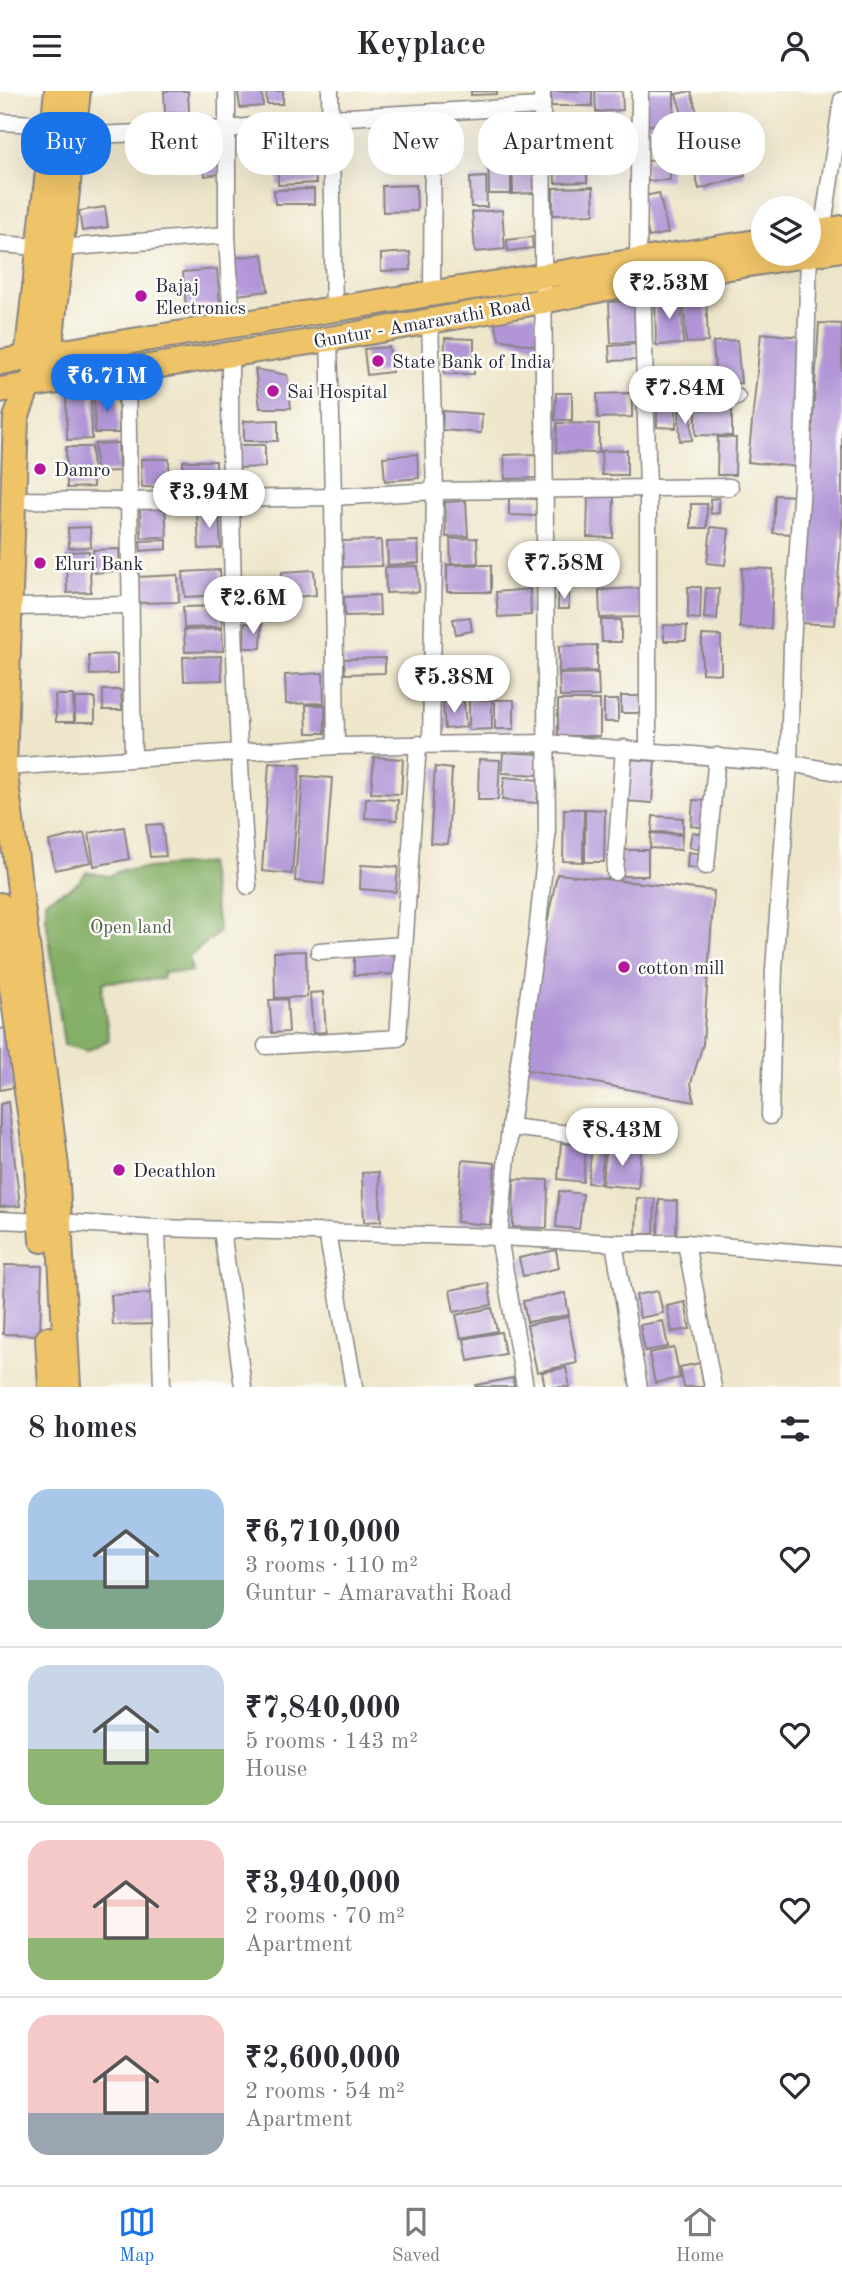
<!DOCTYPE html>
<meta charset="utf-8">
<style>
body{margin:0;font-family:"Old Standard TT",serif;background:#f2f2f3;color:#2b2b33;height:100vh;display:flex;flex-direction:column;font-size:26px;white-space:nowrap}
*{box-sizing:border-box;margin:0}
p{font-size:23px;color:#7c7c81}
.icon{flex:none;width:38px;height:38px;fill:none;stroke:currentColor;stroke-width:2;stroke-linecap:round;stroke-linejoin:round}
.map{position:relative;height:1296px;overflow:hidden}
.panel{display:flex;flex-direction:column;background:#fff;flex:1}
.panel>*{flex:none}
.guide{position:absolute;left:21px;top:21px;width:802px;height:63px;display:flex;gap:14px}
.tools{position:absolute;left:751px;top:105px;display:grid;gap:14px}
.tools a{display:grid;place-items:center;width:70px;height:70px;border-radius:50%;background:#fff;box-shadow:0 7px 28px #0002;font-size:35px}
.price{position:absolute;translate:-50% -60px;padding:0 16px;border-radius:24px;background:#fff;color:#222;font-size:23px;line-height:46px;filter:drop-shadow(0 2px 4px #0008)}
.price::after{content:'';position:absolute;left:50%;top:42px;width:21px;height:16px;margin-left:-10px;background:inherit;clip-path:polygon(0 0,100% 0,50% 100%)}
.price.current{background:#1a73e8;color:#fff}
ul{padding:0;list-style:none}
li{display:flex;align-items:center;gap:21px;height:175px;padding:0 28px}
li+li{border-top:2px solid #e1e1e2}
li span{display:grid;place-items:center;flex:none;width:196px;height:140px;border-radius:21px;color:#555}
li>.icon{margin-inline-start:auto}
span .icon{width:84px;height:84px;fill:#fffc;stroke-width:1}
li b{font-size:30px}
h2{display:flex;justify-content:space-between;align-items:center;height:84px;padding:0 28px;font-size:30px}
.pill{padding:0 24px;border-radius:28px;background:#fff;box-shadow:0 7px 28px #0002;font-size:24px;line-height:63px}
.pill.current{background:#1a73e8;color:#fff}
header{display:flex;justify-content:space-between;align-items:center;height:91px;padding:0 28px;background:#fff;font-size:32px;font-weight:600}
.tabs{display:flex;justify-content:space-around;align-items:center;height:98px;border-top:2px solid #e1e1e2;background:#fff;font-size:19px;color:#7c7c81}
.tabs a{display:grid;justify-items:center;gap:4px}
.tabs .current{color:#1a73e8}
.map>svg:first-child{display:block}
.forest{fill:#84af66;stroke:#536850;stroke-width:2}
.building{fill:#b195d7}
.lines{fill:none;stroke-linecap:round;stroke-linejoin:round}
.street-casing{stroke:#888482;stroke-width:19}
.primary-casing{stroke:#888482;stroke-width:28}
.street{stroke:#fff;stroke-width:16}
.primary{stroke:#efc469;stroke-width:24}
.poi-dot{fill:#b5179e;stroke:#fdfcf7;stroke-width:2.5}
.labels{text-anchor:middle;stroke-width:5;stroke-linejoin:round;paint-order:stroke}
.poi-label{font-size:19px;fill:#22223b;stroke:#fdfcf7;text-anchor:start}
.street-label{font-size:19px;fill:#22223b;stroke:#fdfcf7}
.park-label{font-size:19px;fill:#505d4f;stroke:#fdfcf7}
</style>
<header><svg class="icon" aria-label="menu" viewBox="0 0 24 24"><path d="M4 6h16M4 12h16M4 18h16"/></svg>Keyplace<svg class="icon" aria-label="person" viewBox="0 0 24 24"><circle cx="12" cy="8" r="4"/><path d="M4 21q1-7 8-7t8 7"/></svg></header>
<div class="map">
<svg width="842" height="1296" viewBox="0 0 842 1296">
<rect width="100%" height="100%" fill="#fdfcf7"/>
<filter id="ink" filterUnits="userSpaceOnUse"><feTurbulence type="fractalNoise" baseFrequency=".0143" numOctaves="2"/><feDisplacementMap in="SourceGraphic" scale="14" xChannelSelector="R" yChannelSelector="G"/><feConvolveMatrix kernelMatrix="1 2 1 2 8 2 1 2 1" color-interpolation-filters="sRGB"/></filter>
<filter id="wash" filterUnits="userSpaceOnUse"><feTurbulence type="fractalNoise" baseFrequency=".00686" numOctaves="4" result="noise"/><feDisplacementMap in="SourceGraphic" scale="28" xChannelSelector="R" yChannelSelector="G"/><feGaussianBlur stdDeviation="1.57" result="paint"/><feColorMatrix in="noise" values="0 0 0 0 0 0 0 0 0 0 0 0 0 0 0 0 0 1.4 0 .05"/><feComposite in="paint" operator="in"/></filter>
<g filter="url(#wash)">
<rect width="100%" height="100%" fill="#eee6ca"/>
<!-- forest -->
<path class="forest" d="M208 772 219 841 189 866 192 881H163L162 888 104 891 102 901 109 949 87 960 64 954 46 826V810C60 799 77 799 86 781L109 785 122 779Z"/>
<g id="blocks">
<!-- building -->
<g class="building">
<path d="M164 0H188L189 21 165 22Z"/>
<path d="M262 0 263 15 240 17 238 1Z"/>
<path d="M266 0H283V13H267Z"/>
<path d="M471 0H497V3L471 4Z"/>
<rect x="551" y="0" width="41" height="15"/>
<path d="M595 0H622L623 19 596 21Z"/>
<path d="M643 0H674V34H644Z"/>
<path d="M691 0 699 29 678 36 675 25 682 23 676 3Z"/>
<rect x="394" y="29" width="25" height="39"/>
<path d="M714 32 715 37 731 32 745 85 699 98 685 45 700 41 698 36Z"/>
<path d="M596 34 623 35 622 65H595Z"/>
<path d="M312 39 315 72 294 74 291 40Z"/>
<path d="M511 55V103H489L488 56Z"/>
<path d="M533 55 534 102 513 103 512 56Z"/>
<path d="M216 59 220 83 205 85 202 62Z"/>
<path d="M587 66V91L555 92 554 67Z"/>
<path d="M670 69V89L646 90 645 70Z"/>
<path d="M315 80 316 92 278 94V82Z"/>
<path d="M486 86 487 116H471L470 87Z"/>
<path d="M416 94 417 120 383 121 382 95Z"/>
<path d="M593 96 594 123 553 124V97Z"/>
<path d="M314 98V113H275L274 99Z"/>
<path d="M659 102 668 142 649 146 640 106Z"/>
<path d="M105 116 108 136 82 140 79 120Z"/>
<path d="M502 119 505 158 475 161 472 121Z"/>
<path d="M532 146 533 157 508 160 507 149Z"/>
<path d="M410 161 411 179 381 180V163Z"/>
<path d="M263 163 268 200 238 204 233 167Z"/>
<path d="M217 178 220 213 186 216 183 181Z"/>
<path d="M706 204 708 251 686 252 684 205Z"/>
<path d="M655 207H682L683 253 656 254Z"/>
<path d="M637 210 638 251 611 252 609 211Z"/>
<path d="M535 223 539 256 499 248 493 226Z"/>
<path d="M819 232 842 233V434L835 534 800 532Z"/>
<path d="M761 242 800 246 798 376 748 371Z"/>
<path d="M445 247 474 248V283H444Z"/>
<path d="M737 249 741 292 716 294 713 251Z"/>
<path d="M636 253V269L610 270 609 255Z"/>
<path d="M389 256 392 281 367 284 364 258Z"/>
<path d="M255 278 287 284 291 317H260Z"/>
<path d="M91 302 92 348 67 349 66 303Z"/>
<path d="M556 302H572V329H555Z"/>
<path d="M632 302V326L598 327 597 303Z"/>
<path d="M118 303 119 342H95L94 304Z"/>
<path d="M657 314H676V337L657 336Z"/>
<path d="M696 318 732 319V345L696 344Z"/>
<path d="M443 320 482 323 481 342 442 339Z"/>
<path d="M679 320H691L692 349 680 350Z"/>
<path d="M278 329V350H244V330Z"/>
<path d="M557 332 599 333V362L556 361Z"/>
<path d="M718 346 736 347 735 384H717Z"/>
<path d="M118 352 119 380 96 381 95 353Z"/>
<path d="M238 354H265V376L239 377Z"/>
<path d="M66 356H92L93 396 67 397Z"/>
<path d="M627 359V384H602L601 360Z"/>
<path d="M417 363 419 387 385 390 383 366Z"/>
<path d="M537 363 538 387 505 388 504 364Z"/>
<path d="M141 368H169V396H142Z"/>
<path d="M183 370H216V390L183 391Z"/>
<path d="M588 404 614 405 613 447 587 446Z"/>
<path d="M775 404 796 405 794 443 773 442Z"/>
<path d="M509 407 538 408V425L509 424Z"/>
<path d="M719 407V422L711 423 710 408Z"/>
<path d="M466 410 468 445 446 446 445 411Z"/>
<rect x="691" y="413" width="16" height="24"/>
<path d="M165 417 167 446 141 447 140 418Z"/>
<path d="M219 419 221 457 199 458 197 421Z"/>
<path d="M90 436 91 456 69 457 68 437Z"/>
<path d="M711 436 729 438 725 474 707 472Z"/>
<path d="M477 447 478 472 451 473 450 448Z"/>
<path d="M167 449V458L141 460 140 450Z"/>
<path d="M381 449 382 475 343 476 342 450Z"/>
<path d="M418 450 419 472 388 474 387 451Z"/>
<path d="M119 458 120 480 94 482 93 459Z"/>
<path d="M89 460 91 501 67 502 66 461Z"/>
<rect x="447" y="474" width="44" height="27"/>
<path d="M418 475 419 501 386 502 385 476Z"/>
<path d="M742 477 773 478 771 538 740 537Z"/>
<path d="M220 479 222 504 185 506 183 481Z"/>
<path d="M314 479 316 504 283 507 282 481Z"/>
<path d="M178 484 179 511 138 512 137 486Z"/>
<path d="M688 496H701L700 528 688 527Z"/>
<path d="M640 497 641 526 600 527 599 499Z"/>
<path d="M706 497 719 498 717 528 704 527Z"/>
<path d="M530 498 531 524 498 526 496 501Z"/>
<rect x="558" y="503" width="11" height="15"/>
<path d="M379 504 380 524 345 525 344 506Z"/>
<path d="M221 515 222 536 184 537 183 516Z"/>
<path d="M470 526 472 540 456 543 453 528Z"/>
<path d="M601 529H621V551H602Z"/>
<path d="M245 532 262 533 261 557H244Z"/>
<path d="M664 534 687 535 686 550H664Z"/>
<path d="M222 538 223 560 185 561 184 539Z"/>
<path d="M702 544 721 545V583L702 582Z"/>
<path d="M597 554V580L559 581V555Z"/>
<path d="M117 563V583L90 584 89 564Z"/>
<path d="M221 565 222 589 184 590 183 566Z"/>
<path d="M385 567V582L345 583 344 568Z"/>
<path d="M323 582 324 612 286 613 285 584Z"/>
<path d="M598 582 599 605 560 606 559 583Z"/>
<path d="M103 599H121L122 619H103Z"/>
<path d="M55 604H73L74 631H56Z"/>
<rect x="621" y="605" width="22" height="17"/>
<rect x="75" y="607" width="20" height="24"/>
<path d="M469 609H492V638L469 639Z"/>
<rect x="495" y="609" width="19" height="29"/>
<rect x="558" y="609" width="42" height="36"/>
<rect x="604" y="609" width="14" height="22"/>
<path d="M464 610 466 636 445 638 443 612Z"/>
<path d="M306 614H325V642H307Z"/>
<path d="M503 661 540 663 539 684 502 682Z"/>
<path d="M374 666 403 668 401 703 371 702Z"/>
<path d="M479 668 500 669 498 709H478Z"/>
<path d="M628 668 655 670 652 712 625 710Z"/>
<path d="M269 672 300 674 292 783 262 780Z"/>
<path d="M435 676 452 678 448 753 430 752Z"/>
<path d="M303 685 332 687 324 793 295 790Z"/>
<path d="M504 686 539 689 537 712 502 709Z"/>
<path d="M366 707 398 709 397 729 365 727Z"/>
<path d="M693 709 709 710 706 737 691 735Z"/>
<path d="M564 718H584L583 771 563 770Z"/>
<path d="M585 718 605 719 604 771H585Z"/>
<path d="M653 725 683 727V742L652 741Z"/>
<path d="M162 733 166 765 150 766 146 734Z"/>
<path d="M124 736 129 768 94 775 89 742Z"/>
<path d="M692 741 706 744 703 759 689 756Z"/>
<path d="M84 742 91 771 55 779 49 750Z"/>
<path d="M651 742 682 744 681 759 650 757Z"/>
<rect x="620" y="759" width="28" height="26"/>
<path d="M688 761 703 763 701 778 687 776Z"/>
<path d="M361 774 398 776 396 801 360 798Z"/>
<path d="M557 783 714 800 703 953 691 992 694 1011 518 977Z"/>
<path d="M306 860 307 906 275 907 274 861Z"/>
<path d="M394 862 395 883 354 884V863Z"/>
<path d="M323 901 326 941 313 942 310 902Z"/>
<path d="M287 908 289 941 272 942 269 909Z"/>
<path d="M5 937 15 996 0 999V938Z"/>
<path d="M8 1011 20 1115 0 1116V1013Z"/>
<path d="M561 1052 586 1055 583 1091 558 1088Z"/>
<path d="M592 1055 604 1056 600 1093 588 1092Z"/>
<path d="M606 1057 641 1060 638 1097 602 1094Z"/>
<path d="M462 1069 495 1072 490 1134 457 1131Z"/>
<path d="M379 1081 381 1130 364 1131 362 1082Z"/>
<path d="M514 1088 548 1089 547 1137 513 1136Z"/>
<path d="M559 1100 583 1103 579 1138 556 1136Z"/>
<path d="M637 1107 655 1108 654 1143H636Z"/>
<path d="M659 1109 677 1110 676 1145 658 1144Z"/>
<path d="M556 1159 559 1177 523 1185 519 1167Z"/>
<path d="M5 1174 42 1175 40 1244 3 1243Z"/>
<path d="M488 1192 492 1214 454 1221 450 1199Z"/>
<path d="M658 1200 663 1222 640 1227 636 1204Z"/>
<path d="M156 1202 157 1233 113 1234 111 1204Z"/>
<path d="M565 1202 569 1224 527 1231 523 1210Z"/>
<path d="M685 1211 690 1238 672 1241 667 1215Z"/>
<path d="M492 1217 497 1240 461 1247 456 1224Z"/>
<path d="M568 1226 577 1272 537 1281 527 1234Z"/>
<path d="M663 1230 668 1256 645 1260 640 1234Z"/>
<path d="M501 1241 505 1263 468 1270 464 1248Z"/>
<path d="M674 1257 680 1287 655 1292 649 1262Z"/>
<path d="M700 1272 704 1296H684L680 1276Z"/>
<path d="M566 1277 570 1296H545L542 1281Z"/>
<path d="M513 1287 514 1296H476V1294Z"/>
</g>
</g>
</g>
<g filter="url(#ink)">
<use href="#blocks" fill-opacity="0" stroke="#888482" stroke-width="2"/>
<g class="lines">
<!-- street casing -->
<g class="street-casing">
<g id="street">
<path d="M227 0V144L232 236"/>
<path d="M330 0 334 219"/>
<path d="M0 31 53 34"/>
<path d="M74 45 228 38 331 27 541 15"/>
<path d="M822 141 842 9"/>
<path d="M0 153 39 156"/>
<path d="M60 157 227 144"/>
<path d="M638 169 640 0"/>
<path d="M642 190 648 398V659"/>
<path d="M432 202 433 21"/>
<path d="M430 230 435 400 431 653"/>
<path d="M329 248 333 406 336 655"/>
<path d="M230 264C230 441 234 618 248 795"/>
<path d="M127 280 133 667"/>
<path d="M644 304 737 306"/>
<path d="M12 409 128 410 333 406 435 400 730 396"/>
<path d="M9 516 130 514"/>
<path d="M4 676 336 655 547 652 789 672 842 682"/>
<path d="M706 775 717 665"/>
<path d="M615 781 624 657"/>
<path d="M319 860 404 854"/>
<path d="M266 955 398 947 418 653"/>
<path d="M770 1025 774 878 789 672 792 553 802 392 809 163"/>
<path d="M510 1036 612 1048"/>
<path d="M0 1129 41 1131"/>
<path d="M58 1131 157 1137 499 1146 614 1152H686L842 1165"/>
<path d="M157 1137 162 1296"/>
<path d="M222 1139 243 1296"/>
<path d="M327 1141 354 1296"/>
<path d="M614 1152 639 1296"/>
<path d="M686 1152 713 1296"/>
<path d="M525 1296 499 1146 510 1036 537 843 547 746 542 0"/>
</g>
</g>
<!-- primary casing -->
<g class="primary-casing">
<g id="primary">
<path d="M808 143 842 137"/>
<path d="M27 267 57 0"/>
<path d="M0 271 763 150"/>
<path d="M0 299 329 248 543 210 642 190 842 158"/>
<path d="M0 814 36 1063 42 1149"/>
<path d="M48 1248 51 1296"/>
<path d="M68 1296 56 1075 4 676 16 327 28 295 49 264 78 0"/>
</g>
</g>
<!-- street -->
<use href="#street" class="street"/>
<!-- primary -->
<use href="#primary" class="primary"/>
</g>
</g>
<!-- markers -->
<g class="poi-dot">
<circle cx="141" cy="205" r="7"/>
<circle cx="378" cy="270" r="7"/>
<circle cx="273" cy="300" r="7"/>
<circle cx="40" cy="378" r="7"/>
<circle cx="40" cy="472" r="7"/>
<circle cx="624" cy="876" r="7"/>
<circle cx="119" cy="1079" r="7"/>
</g>
<g class="labels">
<!-- poi labels -->
<g class="poi-label">
<text x="155" y="201">Bajaj<tspan x="155" dy="22">Electronics</tspan></text>
<text x="392" y="277">State Bank of India</text>
<text x="287" y="307">Sai Hospital</text>
<text x="54" y="385">Damro</text>
<text x="54" y="479">Eluri Bank</text>
<text x="638" y="883">cotton mill</text>
<text x="133" y="1086">Decathlon</text>
</g>
<!-- street labels -->
<g class="street-label">
<text transform="translate(422 231) rotate(-10)" y="7">Guntur - Amaravathi Road</text>
</g>
<!-- park labels -->
<g class="park-label">
<text x="131" y="842">Open land</text>
</g>
</g>
</svg>
<div class="tools">
<a><svg class="icon" aria-label="layers" viewBox="0 0 24 24"><path d="M12 4l9 5-9 5-9-5zM3 14l9 5 9-5"/></svg></a>
</div>
<b class="price" style="left:669px;top:230px">₹2.53M</b>
<b class="price current" style="left:107px;top:323px">₹6.71M</b>
<b class="price" style="left:685px;top:335px">₹7.84M</b>
<b class="price" style="left:209px;top:439px">₹3.94M</b>
<b class="price" style="left:564px;top:510px">₹7.58M</b>
<b class="price" style="left:253px;top:545px">₹2.6M</b>
<b class="price" style="left:454px;top:624px">₹5.38M</b>
<b class="price" style="left:622px;top:1077px">₹8.43M</b>
<div class="guide">
<a class="pill current">Buy</a>
<a class="pill">Rent</a>
<a class="pill">Filters</a>
<a class="pill">New</a>
<a class="pill">Apartment</a>
<a class="pill">House</a>
</div>
</div>
<section class="panel">
<h2>8 homes<svg class="icon" aria-label="filters" viewBox="0 0 24 24"><path d="M4 7h16M4 17h16"/><circle cx="9" cy="7" r="2"/><circle cx="15" cy="17" r="2"/></svg></h2>
<ul>
<li><span style="background:linear-gradient(#a9c7e8 65%,#7fa58c 0)"><svg class="icon" aria-label="home" viewBox="0 0 24 24"><path d="M3 11l9-7 9 7M6 9v11h12V9"/></svg></span><div><b>₹6,710,000</b><p>3 rooms · 110 m²</p><p>Guntur - Amaravathi Road</p></div><svg class="icon" aria-label="heart" viewBox="0 0 24 24"><path d="M12 20l-8-8c-3-5 5-10 8-4 3-6 11-1 8 4z"/></svg></li>
<li><span style="background:linear-gradient(#c9d6e8 60%,#8fb573 0)"><svg class="icon" aria-label="home" viewBox="0 0 24 24"><path d="M3 11l9-7 9 7M6 9v11h12V9"/></svg></span><div><b>₹7,840,000</b><p>5 rooms · 143 m²</p><p>House</p></div><svg class="icon" aria-label="heart" viewBox="0 0 24 24"><path d="M12 20l-8-8c-3-5 5-10 8-4 3-6 11-1 8 4z"/></svg></li>
<li><span style="background:linear-gradient(#f6c9c9 70%,#8fb573 0)"><svg class="icon" aria-label="home" viewBox="0 0 24 24"><path d="M3 11l9-7 9 7M6 9v11h12V9"/></svg></span><div><b>₹3,940,000</b><p>2 rooms · 70 m²</p><p>Apartment</p></div><svg class="icon" aria-label="heart" viewBox="0 0 24 24"><path d="M12 20l-8-8c-3-5 5-10 8-4 3-6 11-1 8 4z"/></svg></li>
<li><span style="background:linear-gradient(#f6c9c9 70%,#9aa5b1 0)"><svg class="icon" aria-label="home" viewBox="0 0 24 24"><path d="M3 11l9-7 9 7M6 9v11h12V9"/></svg></span><div><b>₹2,600,000</b><p>2 rooms · 54 m²</p><p>Apartment</p></div><svg class="icon" aria-label="heart" viewBox="0 0 24 24"><path d="M12 20l-8-8c-3-5 5-10 8-4 3-6 11-1 8 4z"/></svg></li>
</ul>
</section>
<nav class="tabs">
<a class="current"><svg class="icon" aria-label="map" viewBox="0 0 24 24"><path d="M3 6l6-2 6 2 6-2v14l-6 2-6-2-6 2zM9 4v14M15 6v14"/></svg>Map</a>
<a><svg class="icon" aria-label="saved" viewBox="0 0 24 24"><path d="M7 4h10v16l-5-4-5 4z"/></svg>Saved</a>
<a><svg class="icon" aria-label="home" viewBox="0 0 24 24"><path d="M3 11l9-7 9 7M6 9v11h12V9"/></svg>Home</a>
</nav>
